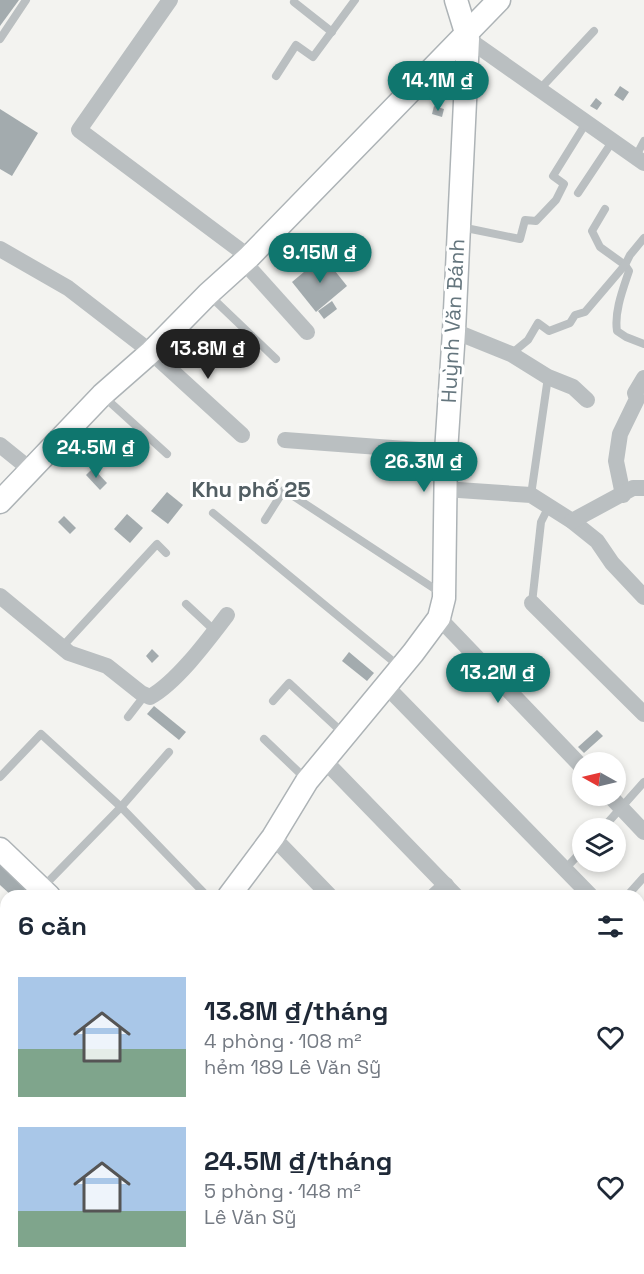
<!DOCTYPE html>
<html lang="vi">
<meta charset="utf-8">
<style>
body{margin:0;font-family:"Space Grotesk",sans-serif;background:#f2f2f3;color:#1f2937;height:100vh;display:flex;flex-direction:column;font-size:22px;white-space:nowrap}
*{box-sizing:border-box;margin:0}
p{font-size:20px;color:#747a83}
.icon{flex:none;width:33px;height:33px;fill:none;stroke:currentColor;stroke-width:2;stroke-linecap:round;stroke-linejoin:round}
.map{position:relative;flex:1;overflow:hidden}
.drawer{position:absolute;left:0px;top:890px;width:645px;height:386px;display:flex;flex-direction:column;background:#fff;border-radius:18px 18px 0 0;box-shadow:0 3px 9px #0003}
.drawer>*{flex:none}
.needle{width:39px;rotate:278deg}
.tools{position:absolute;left:572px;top:752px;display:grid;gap:12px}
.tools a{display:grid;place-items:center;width:54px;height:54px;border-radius:50%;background:#fff;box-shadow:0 3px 9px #0003;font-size:30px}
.price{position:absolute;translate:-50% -51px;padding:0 14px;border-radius:21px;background:#0f766e;color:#fff;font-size:20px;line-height:39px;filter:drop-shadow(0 2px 3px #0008)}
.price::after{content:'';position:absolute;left:50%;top:36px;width:18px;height:14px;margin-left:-9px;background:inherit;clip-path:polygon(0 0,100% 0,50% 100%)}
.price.selected{background:#222;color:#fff}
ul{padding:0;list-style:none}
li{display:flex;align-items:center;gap:18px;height:150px;padding:0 18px}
li span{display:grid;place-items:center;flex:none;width:168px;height:120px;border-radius:0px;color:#555}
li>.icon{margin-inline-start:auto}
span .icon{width:72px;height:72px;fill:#fffc;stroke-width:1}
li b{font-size:26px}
h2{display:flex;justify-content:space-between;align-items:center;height:72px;padding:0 18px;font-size:26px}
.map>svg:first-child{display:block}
.building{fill:#a3abae}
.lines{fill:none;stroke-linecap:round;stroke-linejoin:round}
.secondary-casing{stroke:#adb3b6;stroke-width:25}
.lane{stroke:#babfc1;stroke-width:8}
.street{stroke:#babfc1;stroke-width:16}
.secondary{stroke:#fff;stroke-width:22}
.labels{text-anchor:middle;stroke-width:6;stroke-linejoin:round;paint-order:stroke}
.street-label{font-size:21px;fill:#65767e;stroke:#fff}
.neighbourhood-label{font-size:22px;font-weight:bold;fill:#525e63;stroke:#fff}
</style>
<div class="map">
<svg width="644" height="1274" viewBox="0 0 644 1274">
<rect width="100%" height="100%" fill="#f3f3f0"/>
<!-- building -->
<g class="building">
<path d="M0 0H19L0 26Z"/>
<path d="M620 86 629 92 623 101 614 95Z"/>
<path d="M596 98 602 103 597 110 590 106Z"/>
<path d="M434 106 444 109 442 117 432 114Z"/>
<path d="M0 109 38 133 12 176 0 169Z"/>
<path d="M323 256 347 286 316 312 292 282Z"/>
<path d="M332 301 337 309 324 319 318 311Z"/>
<path d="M93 468 107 483 100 490 86 475Z"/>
<path d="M167 492 183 505 168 524 151 511Z"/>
<path d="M127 514 143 528 130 543 114 529Z"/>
<path d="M64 516 76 528 70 534 58 522Z"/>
<path d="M152 649 159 656 152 663 146 656Z"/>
<path d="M349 652 374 673 367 681 342 661Z"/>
<path d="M154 706 186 732 179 740 147 714Z"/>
<path d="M597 730 603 736 584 753 578 747Z"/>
<path d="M2 863 27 887 19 896H12L0 885V865Z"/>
</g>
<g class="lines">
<!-- secondary casing -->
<g class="secondary-casing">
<g id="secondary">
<path d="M0 502 102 395 151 352 208 294 249 257 499 0"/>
<path d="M0 849 49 896"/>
<path d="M229 896 273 837 307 781 413 653 439 618 444 598 446 452 454 331 468 39 456 0"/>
<path d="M416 1269 422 1274"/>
</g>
</g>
<!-- lane -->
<g class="lane">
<path d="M294 2 332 32"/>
<path d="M0 39 26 0"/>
<path d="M276 76 296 45 313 57 355 0"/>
<path d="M540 89 594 31"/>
<path d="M635 158 644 141"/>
<path d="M578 193 612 142"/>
<path d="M605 209 592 231 600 247 625 265 629 271C623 289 614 312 617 331L626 337 644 344"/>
<path d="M461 227 520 239 525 220 536 221 556 200 564 184 553 176 586 123"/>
<path d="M208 294 276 359"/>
<path d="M511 354 528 340 538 323 549 331 570 323 575 315 585 312 625 265 630 255 644 238"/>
<path d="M102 395 167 454"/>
<path d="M531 495 548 377"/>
<path d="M213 513 400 667"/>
<path d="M265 520 284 490 441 593"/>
<path d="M532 603 541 522 549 506"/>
<path d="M186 604 215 631"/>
<path d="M62 647 157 544 166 553"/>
<path d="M273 701 289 683 344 734"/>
<path d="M128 717 145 695"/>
<path d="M264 739 307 780"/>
<path d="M0 777 41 734 121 807 207 896"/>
<path d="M603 828 644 782"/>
<path d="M565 869 582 851"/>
<path d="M43 887 121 807 169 752"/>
<path d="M627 896 644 877"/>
<path d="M639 1020 644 1014"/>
<path d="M522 1274 526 1269"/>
<path d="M584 1274 588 1269"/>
</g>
<!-- street -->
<g class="street">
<path d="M170 0 79 130 249 257"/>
<path d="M468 39 644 163"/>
<path d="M0 249 68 288 151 352 242 435"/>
<path d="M244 262 307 332"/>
<path d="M454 331 511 354 548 377 573 387 587 400"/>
<path d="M285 440 446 452"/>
<path d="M0 445 31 470"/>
<path d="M444 489 531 495 572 521 597 541 612 563 644 597"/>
<path d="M623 495 616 461 620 434 637 399 635 393 644 378"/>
<path d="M572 521 633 488H644"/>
<path d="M0 596 69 653 107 666 141 693 150 697C177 682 208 640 227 615"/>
<path d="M532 603 644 714"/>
<path d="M439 618 582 767"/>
<path d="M385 685 591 896"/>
<path d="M323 759 456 896"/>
<path d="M609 795 644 832"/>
<path d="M273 837 330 896"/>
<path d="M434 896 446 885"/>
<path d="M639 945 644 950"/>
<path d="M0 982 6 976"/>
<path d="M0 1103 6 1108"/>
<path d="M639 1117 644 1122"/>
<path d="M0 1124 6 1118"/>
<path d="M0 1251 6 1245"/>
<path d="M639 1253 644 1257"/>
<path d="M165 1269 170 1274"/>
<path d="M120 1274 125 1269"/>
<path d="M257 1274 262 1269"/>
<path d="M385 1274 390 1269"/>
</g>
<!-- secondary -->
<use href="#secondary" class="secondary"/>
</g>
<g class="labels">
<!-- street labels -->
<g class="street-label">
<text transform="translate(453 321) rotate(-87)" y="7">Huỳnh Văn Bánh</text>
</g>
<!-- neighbourhood labels -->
<g class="neighbourhood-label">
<text x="251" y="497">Khu phố 25</text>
</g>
</g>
</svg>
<div class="tools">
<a><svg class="needle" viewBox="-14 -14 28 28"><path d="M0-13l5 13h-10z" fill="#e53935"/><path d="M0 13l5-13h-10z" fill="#747a83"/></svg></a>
<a><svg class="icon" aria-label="layers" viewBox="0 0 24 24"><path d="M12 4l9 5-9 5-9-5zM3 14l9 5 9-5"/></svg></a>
</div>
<b class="price" style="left:438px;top:112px">14.1M ₫</b>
<b class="price" style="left:320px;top:284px">9.15M ₫</b>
<b class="price selected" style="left:208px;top:380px">13.8M ₫</b>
<b class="price" style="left:96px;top:479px">24.5M ₫</b>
<b class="price" style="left:424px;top:493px">26.3M ₫</b>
<b class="price" style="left:498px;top:704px">13.2M ₫</b>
<section class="drawer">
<h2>6 căn<svg class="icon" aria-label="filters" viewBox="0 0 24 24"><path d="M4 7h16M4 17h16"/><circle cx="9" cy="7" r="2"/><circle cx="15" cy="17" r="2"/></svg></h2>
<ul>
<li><span style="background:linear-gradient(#a9c7e8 60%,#7fa58c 0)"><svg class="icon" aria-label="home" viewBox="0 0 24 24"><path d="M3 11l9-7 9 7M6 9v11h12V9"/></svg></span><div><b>13.8M ₫/tháng</b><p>4 phòng · 108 m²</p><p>hẻm 189 Lê Văn Sỹ</p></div><svg class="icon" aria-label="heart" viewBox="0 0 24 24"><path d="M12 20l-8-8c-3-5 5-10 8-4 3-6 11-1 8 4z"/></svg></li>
<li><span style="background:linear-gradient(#a9c7e8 70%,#7fa58c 0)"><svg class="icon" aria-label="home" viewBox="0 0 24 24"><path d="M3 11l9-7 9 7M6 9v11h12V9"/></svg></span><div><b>24.5M ₫/tháng</b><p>5 phòng · 148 m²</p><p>Lê Văn Sỹ</p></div><svg class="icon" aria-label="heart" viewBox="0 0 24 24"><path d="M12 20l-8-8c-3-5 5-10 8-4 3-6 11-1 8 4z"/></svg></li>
</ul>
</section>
</div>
